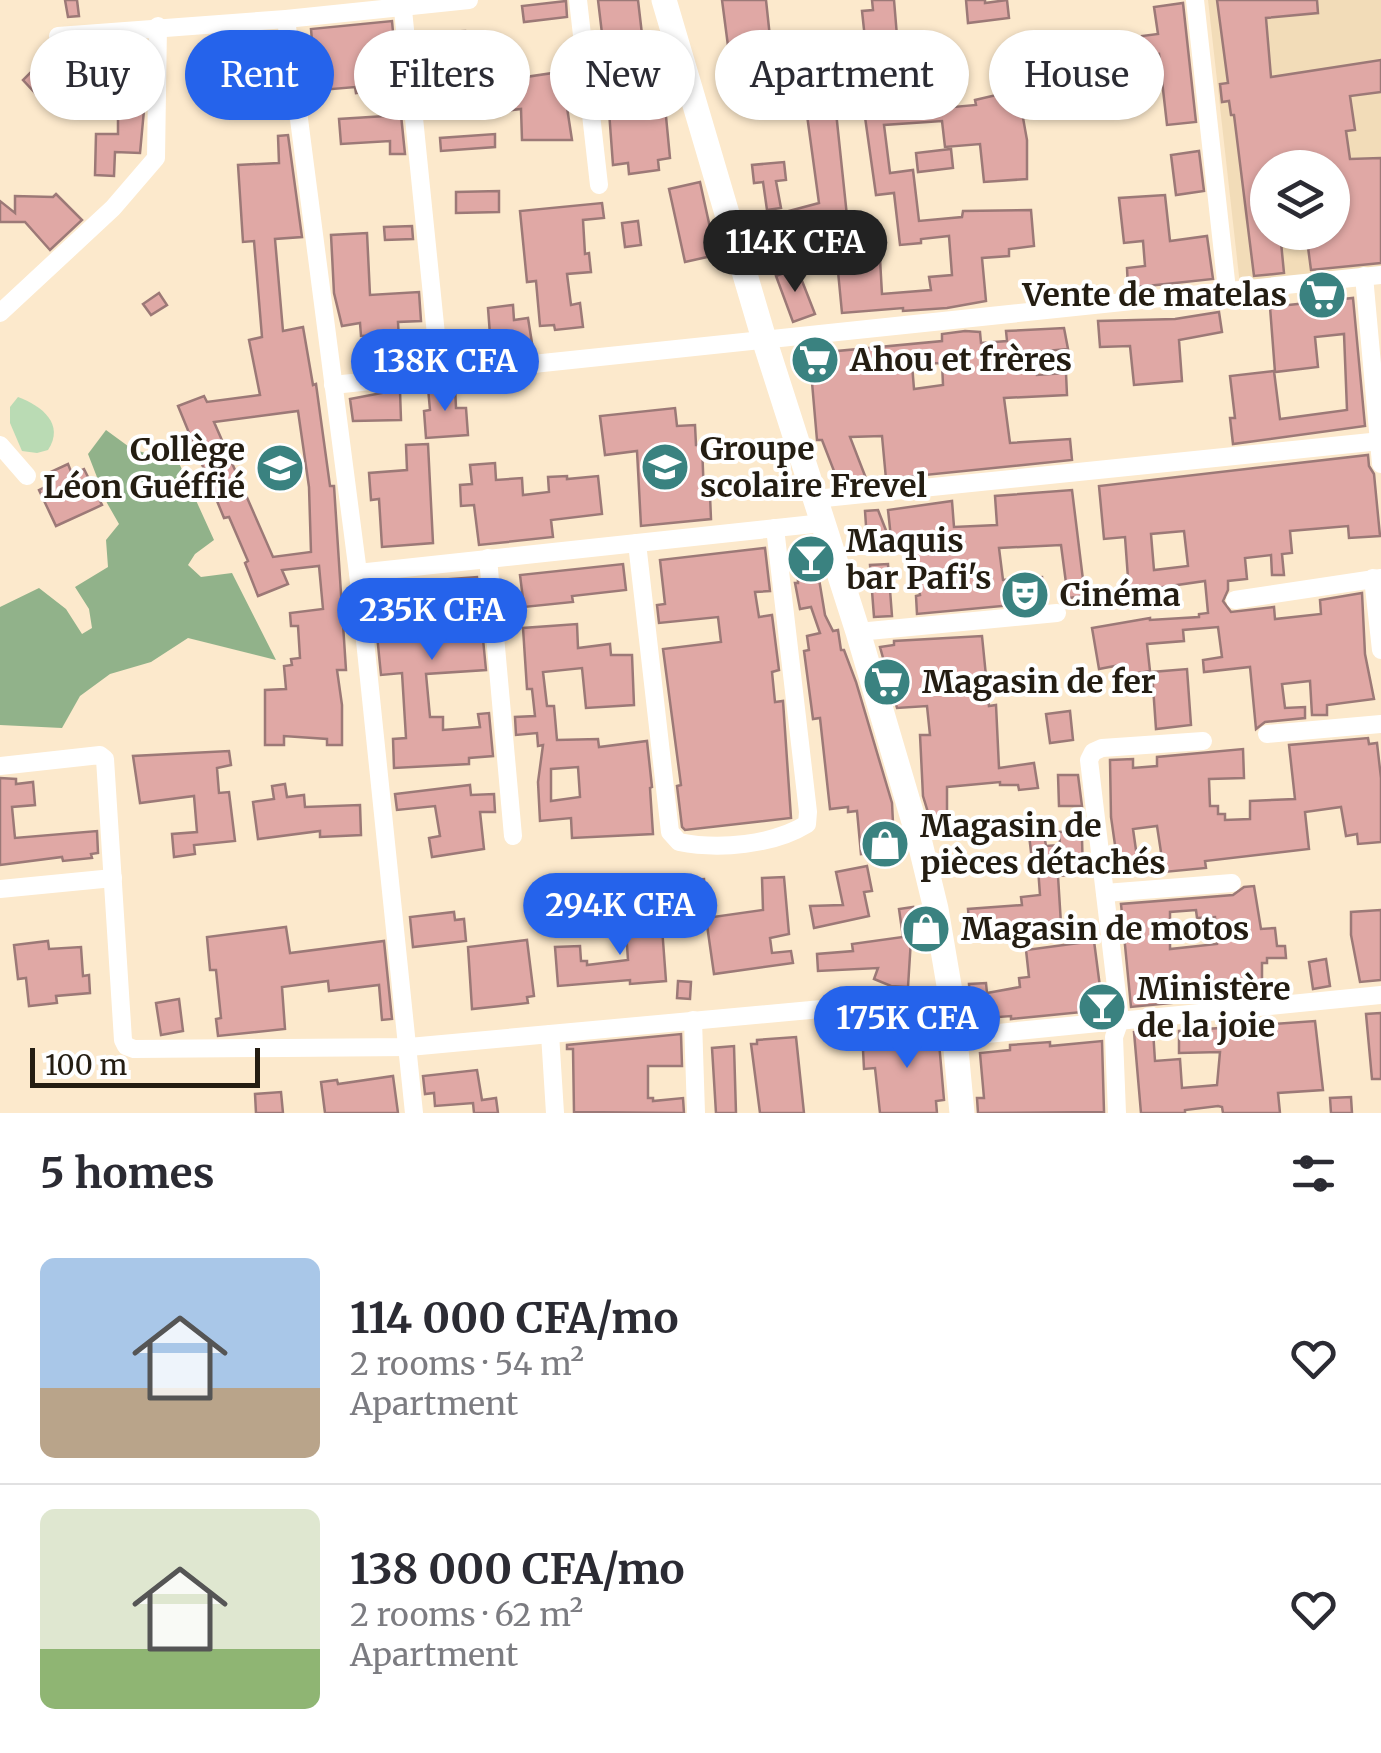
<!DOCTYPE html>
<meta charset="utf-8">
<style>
body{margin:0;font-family:Merriweather,serif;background:#f7f7f7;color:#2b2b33;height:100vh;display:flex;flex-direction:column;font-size:38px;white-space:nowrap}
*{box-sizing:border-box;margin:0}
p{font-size:32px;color:#7c7c81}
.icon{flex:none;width:55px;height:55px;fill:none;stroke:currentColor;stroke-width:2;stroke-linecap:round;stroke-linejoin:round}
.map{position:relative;height:1113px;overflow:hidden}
.drawer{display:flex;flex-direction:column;background:#fff;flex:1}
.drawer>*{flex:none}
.top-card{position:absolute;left:30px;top:30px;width:1322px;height:90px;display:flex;gap:20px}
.tools{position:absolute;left:1250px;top:150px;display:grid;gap:20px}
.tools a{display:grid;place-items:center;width:100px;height:100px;border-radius:50%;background:#fff;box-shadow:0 2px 8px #0004;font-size:50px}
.scale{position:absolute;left:30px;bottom:25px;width:230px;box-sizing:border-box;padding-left:10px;border:5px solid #241d12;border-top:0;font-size:28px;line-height:35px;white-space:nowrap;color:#241d12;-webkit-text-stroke:8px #fff;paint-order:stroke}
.price{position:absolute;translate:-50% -85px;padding:0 22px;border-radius:35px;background:#2563eb;color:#fff;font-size:32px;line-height:65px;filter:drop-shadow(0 2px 5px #0008)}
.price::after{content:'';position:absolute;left:50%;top:60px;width:30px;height:22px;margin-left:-15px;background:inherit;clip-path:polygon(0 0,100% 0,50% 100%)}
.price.current{background:#222;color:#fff}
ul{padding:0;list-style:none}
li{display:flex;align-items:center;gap:30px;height:250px;padding:0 40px}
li+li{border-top:2px solid #e1e1e2}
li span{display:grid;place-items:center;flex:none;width:280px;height:200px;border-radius:15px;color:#555}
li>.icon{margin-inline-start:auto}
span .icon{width:120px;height:120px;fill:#fffc;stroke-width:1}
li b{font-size:42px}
h2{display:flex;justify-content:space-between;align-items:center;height:120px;padding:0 40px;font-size:42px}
.chip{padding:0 35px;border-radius:45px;background:#fff;box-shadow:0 2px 8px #0004;font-size:35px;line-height:90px}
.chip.current{background:#2563eb;color:#fff}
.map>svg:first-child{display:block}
.built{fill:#f2dcb8;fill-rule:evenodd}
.green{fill:#badbb4}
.forest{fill:#91b28a}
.building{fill:#e0a8a5;stroke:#9c7977;stroke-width:2.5;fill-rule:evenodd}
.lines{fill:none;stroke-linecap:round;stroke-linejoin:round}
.street{stroke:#fff;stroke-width:18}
.secondary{stroke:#fff;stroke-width:25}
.labels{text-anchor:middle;stroke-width:8;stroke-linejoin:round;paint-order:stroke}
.poi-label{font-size:32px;font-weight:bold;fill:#241d12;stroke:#fff;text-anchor:start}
</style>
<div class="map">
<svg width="1381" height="1113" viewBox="0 0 1381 1113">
<rect width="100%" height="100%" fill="#fce9cc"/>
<!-- built -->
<path class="built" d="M1208 0H1381V271L1240 285ZM1268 168H1332V232H1268Z"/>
<!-- green -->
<path class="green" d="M18 397C42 406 65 424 48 450L37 453 22 451 10 423V407Z"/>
<!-- forest -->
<path class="forest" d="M106 430 132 449 179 463 214 540 195 554 188 565 201 577 232 573 276 660 188 638 151 662 110 674 80 696 62 728 0 725V607L39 588 66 609 82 634 92 628 89 609 75 587 108 567 106 540 119 524 107 503 88 454Z"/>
<!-- building -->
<g class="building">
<path d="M65 0H77L79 16 68 17Z"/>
<path d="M598 0H638L647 77 662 75 670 158 658 160 659 170 629 174 628 163 613 165 607 84H600L598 68 606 67Z"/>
<path d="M722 0H766L772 56 730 61Z"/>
<path d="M872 0H894L897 36 865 39 862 11 873 10Z"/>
<path d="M966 0H985V3L1007 0 1009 18 968 23Z"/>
<path d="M1217 0H1317L1318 13 1266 18 1271 77 1381 60V92L1350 96 1355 130 1346 131 1350 159 1381 158V263L1311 270 1306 232H1332V168H1268V232H1280L1284 273 1254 276 1234 115H1231L1229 101 1222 102 1220 84 1228 83Z"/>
<path d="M566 1 567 17 524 22 522 6Z"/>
<path d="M1183 3 1196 122 1167 125 1159 54 1145 56 1142 36 1158 34 1154 7Z"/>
<path d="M392 21 398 88 356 93 355 87 321 90 316 41H312L311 29Z"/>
<path d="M465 31V35H485L486 53 466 54 467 80 492 78V82L573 70 575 87 564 88 572 140H522L521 109 512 110 510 92 458 98 455 67H446L444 32Z"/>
<path d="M868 47 870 77 846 79 843 49Z"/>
<path d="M126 50H141V61H145V85L117 84 118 55H126Z"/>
<path d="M46 56 77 57 76 84H46L59 97 48 107 23 80 33 70 45 82Z"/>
<path d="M1122 59 1126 107 1108 108 1104 60Z"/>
<path d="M281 80 284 99 265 100V81Z"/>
<path d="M1018 90 1027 140V179L984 182 980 144 945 147 942 121 884 125 890 173 913 170 919 221 962 217 963 211 1031 210 1034 246 1009 249V256L982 258 986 301 947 308 903 311V308L842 313 837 261 880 259 882 294 931 290 929 277 952 275 949 236 921 239V243L900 245 894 193 876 195 864 110 931 100 932 109 976 105 975 100Z"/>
<path d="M144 110 140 153 115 152 114 176 95 175 96 134H118V111Z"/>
<path d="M836 112 847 216 809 218 820 261 797 268 785 220 775 221 774 215 819 203 807 115Z"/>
<path d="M401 115 405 154H390V141L341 144 339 119Z"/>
<path d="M495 134V147L441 151 440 138Z"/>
<path d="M288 135 302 237 275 239 283 331 303 327 313 385 316 384 330 486H334L346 670H337L342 705V745H327V739L284 736V745H265V690L286 689 284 666 292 665 291 659 300 658 298 626H291L290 613 323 609 319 566 282 570 288 584 258 596 245 563 248 561 229 517 224 518 178 406 204 396 207 402 260 395 249 340 262 337 254 241 243 242 238 165 279 163 278 136ZM298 411 309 487 311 552 273 557 214 422Z"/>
<path d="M951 149 953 168 918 172 916 153Z"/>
<path d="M1199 151 1204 191 1176 195 1171 155Z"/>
<path d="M784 162 786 180 776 181 781 208 767 210 763 182 754 183 752 165Z"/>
<path d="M700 182 716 255 685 262 669 189Z"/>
<path d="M499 191V212L456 213V192Z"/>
<path d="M56 194 82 220 50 250 25 222H0V201L15 213V196L53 197Z"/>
<path d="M1165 195 1170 241 1207 236 1213 279 1128 288 1127 268 1145 266 1143 241 1124 243 1119 198Z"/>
<path d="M602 203 604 218 583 220 585 254 589 253 591 272 567 274 571 305 580 303 583 327 555 330 554 325 540 326 536 281 527 282 520 211Z"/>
<path d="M638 221 641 245 625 247 622 223Z"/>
<path d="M412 226 413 239 385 240 384 227Z"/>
<path d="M367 233 370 295 419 292 421 321 398 322 399 341 381 342V335L361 336 360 323 342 326 334 293 331 235Z"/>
<path d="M797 268 815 314 793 322 776 276Z"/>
<path d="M159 293 167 305 151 315 143 304Z"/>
<path d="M1353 298 1365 426 1233 444 1230 418H1235L1230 376 1274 371 1280 419 1347 410 1344 334 1315 337 1318 367 1275 372 1270 307Z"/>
<path d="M513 305 514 320 528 318 532 343 491 348 488 308Z"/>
<path d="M1219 312 1222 332 1179 340 1182 381 1134 385 1130 346 1100 347 1098 321 1175 319Z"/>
<path d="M1064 328 1068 349 1036 352 1037 375 1066 373 1067 395 1004 398 1010 443 1070 439 1072 460 886 479 882 436 850 437 867 481 839 484 822 440H817L811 371H807L806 354 942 341V334L965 331 980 332 981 343 1007 341 1006 331ZM942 363 943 385 914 389 912 364Z"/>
<path d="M455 386 456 408H466L468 435 426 438 424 411 430 410 428 388Z"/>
<path d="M392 391H400L401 420 353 421 350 399Z"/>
<path d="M675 408 677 426 695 425 696 445H702L704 496H710L711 519 641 526 637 451 605 455 600 416Z"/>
<path d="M428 444 433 543 382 547 379 499 371 500 369 473 407 470 406 445Z"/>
<path d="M1368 455 1369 466 1374 474 1380 536 1349 538 1348 526 1290 531 1292 553 1282 554 1284 575H1272L1271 555 1245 558 1247 579 1228 581V590L1223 601 1231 612 1274 607 1275 619 1321 614 1320 600 1362 593 1365 654 1374 699 1327 705V715H1312L1310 681 1282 684 1285 708 1305 707V718L1265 722 1256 729 1250 667 1204 672 1203 660 1222 657 1218 627 1183 630 1184 641 1147 644 1150 671 1122 676 1120 665 1099 669 1092 628 1150 618V620L1199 617V614L1208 613 1205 581 1129 592 1125 537 1104 539 1099 486ZM1184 531 1188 566 1154 570 1151 534Z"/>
<path d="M495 463 496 480 522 478 523 495 549 492 548 477 567 476V479L598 476 602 514 551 520 553 537 479 545 474 505 461 506 460 485 472 484 470 465Z"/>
<path d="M68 464 72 474 84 469 102 505 56 526 39 490 49 485 44 475Z"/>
<path d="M1072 490 1085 596 1068 598 1061 545 999 548 1003 580 1042 577 1043 602 917 614 916 596 920 595 916 562H912L911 537 891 538 888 510 952 501 954 527 997 525 995 496Z"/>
<path d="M878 510 889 538 867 540 865 511Z"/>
<path d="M813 544 815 580 819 579 825 615 833 631 838 630 841 650H844L856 682 892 803 893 823H889L891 848 878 852 861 854 857 811 848 812V807L830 809 820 718 813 719 804 651 809 650 807 636 820 633 811 607 800 609 795 583H798L797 545Z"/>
<path d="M765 548 770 591 755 592 759 617 772 615 779 670 772 672 775 702 783 701 791 818 685 830 682 827 677 786 681 785 663 649 721 642 718 617 659 623 657 605 665 604 660 560Z"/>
<path d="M623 564 626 590 572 596 573 602 524 607 520 575Z"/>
<path d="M888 564 892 616 874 617 870 565Z"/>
<path d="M477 577 486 670 426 674 430 717H443V730L480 727 478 714 489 713 493 756 469 758V764L394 768 393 739 406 738 402 673 381 675 372 585ZM462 607 465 636 436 638 434 609Z"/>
<path d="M577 624 578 648 610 644 611 655H632L634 705 586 708 582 668 543 672 547 706H554L557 740 598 739 599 747 647 741 652 787 650 788 653 834 572 838 571 818 540 821 538 782 543 745 538 746 537 733 516 735 515 717 535 716 532 689H527L523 628ZM578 767 580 797 551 801V769Z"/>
<path d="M982 636 989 706 996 705 999 768 1034 763 1038 788 1019 790 1018 785H1000V782L947 787V819H930L923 796 920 735H930L927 706 897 708 880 647 894 645V641Z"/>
<path d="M1187 669 1191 725 1156 729 1152 672Z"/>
<path d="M1070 711 1073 740 1050 743 1046 714Z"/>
<path d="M1368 738 1369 744 1377 743 1381 778V842L1358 844 1357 834 1346 836 1341 807 1305 812 1309 849 1205 861 1206 868 1164 872 1157 826 1133 829 1138 864 1118 866 1111 817 1110 760 1133 759V768L1157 766V757L1243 749 1244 778 1209 779 1210 806H1218V814H1225V820L1250 819V801L1295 799 1289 745Z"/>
<path d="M229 751 231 765 217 768 219 793 229 792 235 841 194 845 195 854 174 857 172 834 197 832 194 796 140 803 133 756Z"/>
<path d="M1058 775H1078L1082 806H1059Z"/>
<path d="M0 778 16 779V784L33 782 35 805 12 807 15 838 97 831 98 853 91 854 92 858 63 861 62 857 0 865Z"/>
<path d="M285 784 287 797 304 795 305 807 360 805 361 835 320 837V831L258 839 253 802 274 799 272 786Z"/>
<path d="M470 785 471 795 494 794 495 812H480L484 849 432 857 429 838 440 836 435 806 397 810 395 794Z"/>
<path d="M1072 831V839H1082L1083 874 1058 876 1061 924 970 934 968 909 1022 905 1021 897 1040 895 1038 868 1034 852H1031L1029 835 1044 834 1046 846 1060 845 1059 832Z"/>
<path d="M867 866 872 891 864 892 869 916 814 928 810 906 843 905 836 872Z"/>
<path d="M784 877 789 934 770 938 772 953 791 951 793 963 714 974 706 918 763 910 762 878Z"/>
<path d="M704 879 705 896 692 897 691 880Z"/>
<path d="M1254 886 1261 929 1275 928 1277 946H1285L1286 958H1267V963H1262V994L1131 1007 1121 904 1233 895 1244 887ZM1196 910 1197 918 1215 917 1217 944 1170 949V912Z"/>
<path d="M613 906 615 922 594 925 592 909Z"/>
<path d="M913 907 908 987 891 986 874 979 878 968 818 971 817 954 853 951 852 944 903 937 899 909Z"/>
<path d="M1381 910V980L1360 982 1351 935V912Z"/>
<path d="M454 912 455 920 464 919 466 941 413 947 410 917Z"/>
<path d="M661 914 666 981 630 984V980L558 986 555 947 580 946 581 961H587V965L628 960 625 916Z"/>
<path d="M286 927 290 953 384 941 392 1019 382 1020 379 985 329 991 328 981 282 987 285 1029 218 1036 216 1019 221 1018 216 970H210L207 937Z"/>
<path d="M527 940 534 996 527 997 528 1003 472 1009 468 947Z"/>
<path d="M48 941 49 949 81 947 83 976 89 975 90 993 56 996 57 1003 29 1006 26 978 18 979 14 945Z"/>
<path d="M1094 941 1103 1010 1011 1019V1016L972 1019 969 984 986 983 987 993 1020 987 1019 978 1029 977 1026 950Z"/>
<path d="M1326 959 1330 986 1313 989 1309 962Z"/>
<path d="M678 981 691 982 690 999 677 998Z"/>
<path d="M179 999 183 1031 161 1035 156 1003Z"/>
<path d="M1381 1013V1079H1372L1366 1014Z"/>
<path d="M1315 1021 1323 1090 1278 1093 1280 1113H1223L1222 1107 1218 1106 1185 1110V1113H1141L1134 1032 1153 1030 1155 1061 1180 1059 1182 1088 1217 1085 1220 1052 1179 1053V1031Z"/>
<path d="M910 1028V1034L938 1031 944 1100 936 1101 937 1113H880L875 1068 864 1069 863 1050 874 1049 873 1034Z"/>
<path d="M681 1034 682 1066H648V1098H653V1101L683 1098 684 1113 574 1112 573 1049H567V1045Z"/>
<path d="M796 1037 804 1113H760L751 1044H757V1040Z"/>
<path d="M1102 1041 1104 1112 978 1113 977 1098H984L980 1053 1010 1050V1045L1050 1042V1046Z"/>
<path d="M734 1046 736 1113H716L712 1048Z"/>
<path d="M477 1070 482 1100 496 1098 498 1113H474L473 1103 435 1106 434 1093 425 1094 423 1076Z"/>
<path d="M393 1076 398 1113H325L321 1082 337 1080 338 1084Z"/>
<path d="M281 1092 283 1113H256L255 1094Z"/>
<path d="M1351 1097 1352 1113H1331L1330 1098Z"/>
</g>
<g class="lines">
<!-- street -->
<g class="street">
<path d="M402 0 440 374"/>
<path d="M578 0 599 185"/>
<path d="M1195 0 1227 290"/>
<path d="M286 19 358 573 414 1113"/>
<path d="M58 36 286 19 469 0"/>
<path d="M1364 276 1381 464"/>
<path d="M0 313 113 208 156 158 158 26"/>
<path d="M333 385 1381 275"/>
<path d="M0 445 27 476"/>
<path d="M815 499 1381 441"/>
<path d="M637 543 670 832 679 842C719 850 773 845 807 824L808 812 775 528"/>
<path d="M488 558 513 836"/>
<path d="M358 573 823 523"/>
<path d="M1373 578 1381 650"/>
<path d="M1235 600 1381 578"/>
<path d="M858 632 1057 613"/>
<path d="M1267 734 1381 724"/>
<path d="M0 766 100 755 105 759 123 1040 126 1046 134 1049 409 1047 951 997"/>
<path d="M0 889 113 878"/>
<path d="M1105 893 1232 883"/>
<path d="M693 1020 696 1113"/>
<path d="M550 1034 555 1113"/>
<path d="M957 1037 1381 995"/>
<path d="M1117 1113 1114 1037 1120 1020 1089 760 1093 752 1102 748 1203 741"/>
</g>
<!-- secondary -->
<path class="secondary" d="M664 0 764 339 858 632 919 839 936 909 951 997 962 1113"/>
</g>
<!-- icons -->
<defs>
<g id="supermarket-disc" transform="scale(2.5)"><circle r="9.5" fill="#3a8280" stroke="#fff"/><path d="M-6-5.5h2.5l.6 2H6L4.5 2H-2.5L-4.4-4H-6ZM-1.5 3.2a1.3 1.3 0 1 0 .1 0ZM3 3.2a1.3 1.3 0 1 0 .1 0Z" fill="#fff"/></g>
<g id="school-disc" transform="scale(2.5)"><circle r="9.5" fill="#3a8280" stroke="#fff"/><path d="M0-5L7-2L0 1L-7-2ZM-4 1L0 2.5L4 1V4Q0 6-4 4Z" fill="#fff"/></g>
<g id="bar-disc" transform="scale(2.5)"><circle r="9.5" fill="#3a8280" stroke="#fff"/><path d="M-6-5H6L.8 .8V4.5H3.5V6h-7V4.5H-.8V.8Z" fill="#fff"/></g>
<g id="theatre-disc" transform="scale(2.5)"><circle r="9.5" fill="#3a8280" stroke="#fff"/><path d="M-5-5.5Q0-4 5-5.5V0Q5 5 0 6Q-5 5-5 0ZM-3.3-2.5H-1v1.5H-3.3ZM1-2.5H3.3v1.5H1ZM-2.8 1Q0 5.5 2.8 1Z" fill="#fff"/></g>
<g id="shop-disc" transform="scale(2.5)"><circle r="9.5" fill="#3a8280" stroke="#fff"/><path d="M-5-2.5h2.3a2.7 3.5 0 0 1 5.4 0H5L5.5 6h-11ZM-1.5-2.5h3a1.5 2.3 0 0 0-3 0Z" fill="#fff"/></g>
</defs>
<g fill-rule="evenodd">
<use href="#supermarket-disc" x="1322" y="295"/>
<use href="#supermarket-disc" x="815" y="360"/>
<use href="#school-disc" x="665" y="467"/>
<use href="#school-disc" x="280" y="468"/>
<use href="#bar-disc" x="811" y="559"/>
<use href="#theatre-disc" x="1025" y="595"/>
<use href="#supermarket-disc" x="887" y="682"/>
<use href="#shop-disc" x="885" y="844"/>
<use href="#shop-disc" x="926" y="929"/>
<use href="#bar-disc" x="1102" y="1007"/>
</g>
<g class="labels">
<!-- poi labels -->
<g class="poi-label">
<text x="1287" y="306" text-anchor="end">Vente de matelas</text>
<text x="850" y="371">Ahou et frères</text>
<text x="700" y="460">Groupe<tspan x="700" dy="37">scolaire Frevel</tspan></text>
<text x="245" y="461" text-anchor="end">Collège<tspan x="245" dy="37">Léon Guéffié</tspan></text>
<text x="846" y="552">Maquis<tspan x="846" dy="37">bar Pafi's</tspan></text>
<text x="1060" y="606">Cinéma</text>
<text x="922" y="693">Magasin de fer</text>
<text x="920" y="837">Magasin de<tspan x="920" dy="37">pièces détachés</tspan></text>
<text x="961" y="940">Magasin de motos</text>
<text x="1137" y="1000">Ministère<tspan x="1137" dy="37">de la joie</tspan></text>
</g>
</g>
</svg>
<div class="tools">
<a><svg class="icon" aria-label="layers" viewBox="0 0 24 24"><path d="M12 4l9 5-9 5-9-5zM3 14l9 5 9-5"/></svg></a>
</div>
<div class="scale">100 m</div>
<b class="price current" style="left:795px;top:295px">114K CFA</b>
<b class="price" style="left:445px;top:414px">138K CFA</b>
<b class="price" style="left:432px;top:663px">235K CFA</b>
<b class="price" style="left:620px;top:958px">294K CFA</b>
<b class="price" style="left:907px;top:1071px">175K CFA</b>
<div class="top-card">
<a class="chip">Buy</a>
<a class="chip current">Rent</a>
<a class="chip">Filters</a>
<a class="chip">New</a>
<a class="chip">Apartment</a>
<a class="chip">House</a>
</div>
</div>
<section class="drawer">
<h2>5 homes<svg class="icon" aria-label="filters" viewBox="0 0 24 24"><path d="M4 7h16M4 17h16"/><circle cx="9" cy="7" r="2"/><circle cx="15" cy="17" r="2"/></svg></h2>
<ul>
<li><span style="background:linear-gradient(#a9c7e8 65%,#b9a48a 0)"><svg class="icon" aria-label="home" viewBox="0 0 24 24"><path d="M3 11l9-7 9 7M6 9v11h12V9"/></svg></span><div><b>114 000 CFA/mo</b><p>2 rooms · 54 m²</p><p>Apartment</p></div><svg class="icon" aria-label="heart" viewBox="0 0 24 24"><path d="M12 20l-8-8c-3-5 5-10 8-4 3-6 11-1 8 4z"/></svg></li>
<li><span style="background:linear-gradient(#dfe7d0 70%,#8fb573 0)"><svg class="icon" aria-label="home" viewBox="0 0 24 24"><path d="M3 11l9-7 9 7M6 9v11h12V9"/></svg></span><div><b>138 000 CFA/mo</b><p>2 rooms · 62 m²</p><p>Apartment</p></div><svg class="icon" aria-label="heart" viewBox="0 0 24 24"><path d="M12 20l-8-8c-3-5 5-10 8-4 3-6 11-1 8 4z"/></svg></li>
</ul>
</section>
